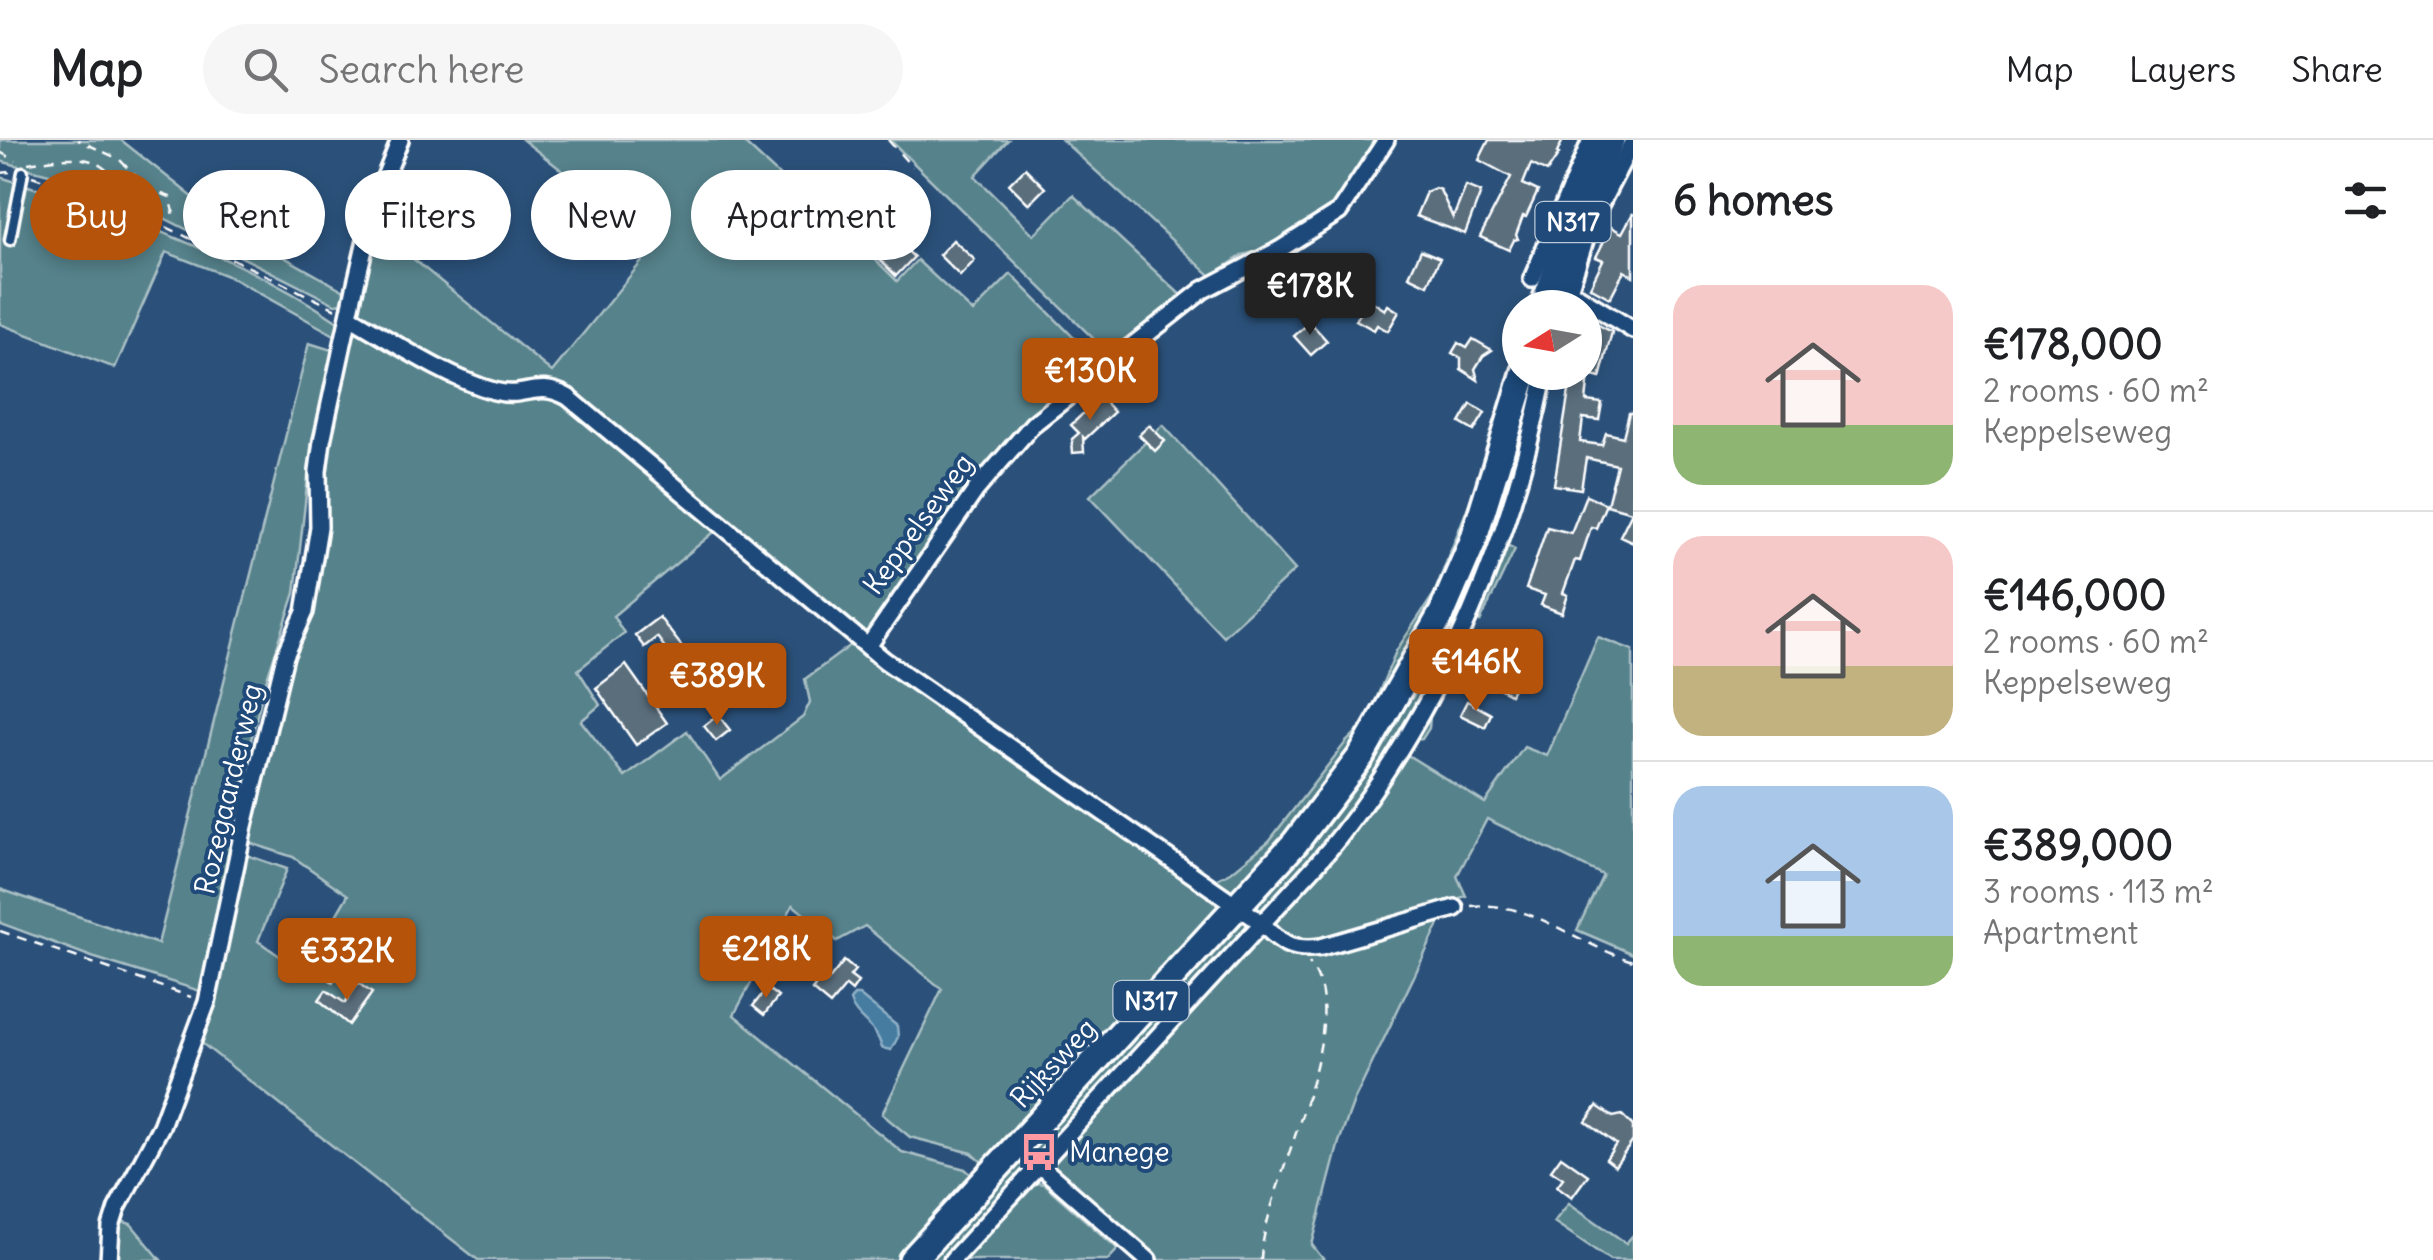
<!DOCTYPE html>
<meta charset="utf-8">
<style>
body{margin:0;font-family:Delius,sans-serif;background:#f6f6f6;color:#202124;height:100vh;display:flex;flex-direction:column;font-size:38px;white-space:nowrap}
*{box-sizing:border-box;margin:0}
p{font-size:32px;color:#757577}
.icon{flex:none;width:55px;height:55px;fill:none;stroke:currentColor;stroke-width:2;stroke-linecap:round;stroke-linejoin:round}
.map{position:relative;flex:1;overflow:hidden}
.side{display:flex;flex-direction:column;background:#fff;width:800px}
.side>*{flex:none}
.guide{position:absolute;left:30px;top:30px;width:950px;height:90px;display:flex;gap:20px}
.needle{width:65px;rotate:259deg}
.controls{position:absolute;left:1502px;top:150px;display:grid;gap:20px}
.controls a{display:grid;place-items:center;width:100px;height:100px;border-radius:50%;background:#fff;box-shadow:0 5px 15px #0003;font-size:50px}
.price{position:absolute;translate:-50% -85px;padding:0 22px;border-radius:10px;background:#b45309;color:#fff;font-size:32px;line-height:65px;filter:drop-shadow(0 2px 5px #0008)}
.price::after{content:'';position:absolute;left:50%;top:60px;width:30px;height:22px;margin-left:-15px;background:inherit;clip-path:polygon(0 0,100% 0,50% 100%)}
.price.current{background:#222;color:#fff}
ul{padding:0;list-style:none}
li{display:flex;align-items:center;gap:30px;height:250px;padding:0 40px}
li+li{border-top:2px solid #e0e0e0}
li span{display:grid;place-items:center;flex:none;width:280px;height:200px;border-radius:30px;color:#555}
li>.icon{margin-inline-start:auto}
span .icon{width:120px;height:120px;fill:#fffc;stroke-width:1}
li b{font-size:42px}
h2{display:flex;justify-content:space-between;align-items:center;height:120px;padding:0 40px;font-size:42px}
.pill{padding:0 35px;border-radius:45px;background:#fff;box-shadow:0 5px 15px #0003;font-size:35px;line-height:90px}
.pill.current{background:#b45309;color:#fff}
header{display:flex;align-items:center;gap:60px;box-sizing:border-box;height:140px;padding:0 50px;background:#fff;border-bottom:2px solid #e0e0e0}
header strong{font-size:48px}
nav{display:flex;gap:55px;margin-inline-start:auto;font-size:35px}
.search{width:700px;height:90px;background:#f6f6f6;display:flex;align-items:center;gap:25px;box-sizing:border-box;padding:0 35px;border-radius:55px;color:#757577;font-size:38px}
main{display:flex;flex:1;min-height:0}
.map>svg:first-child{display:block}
.green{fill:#56828b;stroke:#aac0c5;stroke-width:2.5}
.water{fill:#447ca0;stroke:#8fb0c6;stroke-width:2.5}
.building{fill:#5a6e7c;stroke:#fff;stroke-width:2.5}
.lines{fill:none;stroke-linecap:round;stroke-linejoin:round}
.service-casing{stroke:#fff;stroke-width:15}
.minor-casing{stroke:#fff;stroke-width:22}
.primary-casing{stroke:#fff;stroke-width:32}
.path{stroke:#fff;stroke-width:2.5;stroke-dasharray:10 8;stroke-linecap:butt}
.service{stroke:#1f4a7a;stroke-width:8}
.minor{stroke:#1f4a7a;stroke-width:15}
.primary{stroke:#1f4a7a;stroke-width:25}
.labels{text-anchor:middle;stroke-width:8;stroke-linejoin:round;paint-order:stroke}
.shield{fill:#1f4a7a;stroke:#bcc9d7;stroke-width:2.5}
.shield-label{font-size:25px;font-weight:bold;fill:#fff}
.street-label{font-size:28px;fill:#fff;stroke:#1f4a7a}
.poi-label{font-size:28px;fill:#fff;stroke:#1f4a7a;text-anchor:start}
</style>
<header>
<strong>Map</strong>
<div class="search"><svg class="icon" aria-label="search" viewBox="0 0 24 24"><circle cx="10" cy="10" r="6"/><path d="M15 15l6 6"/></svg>Search here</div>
<nav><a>Map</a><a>Layers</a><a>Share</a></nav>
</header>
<main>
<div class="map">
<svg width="1633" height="1120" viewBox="0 0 1633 1120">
<rect width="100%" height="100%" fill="#2b517a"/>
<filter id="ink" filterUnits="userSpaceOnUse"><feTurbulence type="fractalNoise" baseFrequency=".01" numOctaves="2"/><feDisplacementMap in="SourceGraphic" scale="20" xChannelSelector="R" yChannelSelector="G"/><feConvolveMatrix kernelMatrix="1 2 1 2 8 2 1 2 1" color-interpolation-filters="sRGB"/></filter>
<g filter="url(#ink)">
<!-- green -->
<g class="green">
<path d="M0 0H121L229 86 348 153 345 163 335 164 134 63 79 42 0 21Z"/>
<path d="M523 0H741L796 51 785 64 837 110 851 96 897 141 917 120 973 172 1011 134 1094 218 1095 223 1022 287 990 322 871 492 863 495 557 242 501 247 475 238 357 172 361 148 368 135 366 120 374 87 552 232 656 104Z"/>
<path d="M890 0H1008L975 36 1034 95 1073 55 1184 158 1111 213 1106 211Z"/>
<path d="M1062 0H1382L1352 46 1323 76 1277 106 1243 115 1211 136Z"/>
<path d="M0 37C112 72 241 115 338 182V197L230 137 166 112 115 228 0 184Z"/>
<path d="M357 189 482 255 503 259 551 252 719 388 613 476 624 493 578 530 600 565 581 581 625 637 687 591 720 640 803 577 810 562 805 539 855 502 878 522 1219 762V770L986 1026 972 1013 910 997 882 974 942 849 865 786 837 801 793 765 734 875 902 1012 965 1029 975 1038 899 1120H478L199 901 238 712 287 729 258 801 303 832 348 755 293 717 241 700 307 448 319 316 352 192Z"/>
<path d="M309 203 335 211 312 300 295 453 264 547 249 608 203 852 92 817 0 783V749L158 804Z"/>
<path d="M1163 285 1295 430 1223 496 1090 356Z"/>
<path d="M1483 328 1488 332 1429 478 1400 520 1371 583 1367 581 1396 511 1434 454Z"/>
<path d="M1504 336 1516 341C1485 432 1446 522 1398 605 1362 666 1313 720 1265 772L1258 773 1254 767 1260 755 1382 598 1387 600 1389 596 1386 593 1429 535Z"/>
<path d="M1505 404 1515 409 1480 482 1474 478Z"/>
<path d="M1598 497 1633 510V814L1577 790 1603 735 1487 679 1457 736 1466 756 1326 801C1302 802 1287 798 1272 778L1444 539 1449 540 1430 576 1429 588 1422 599 1414 600 1406 614 1485 663 1524 607 1547 616Z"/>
<path d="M1363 586 1368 589 1332 644 1236 754 1222 750 1215 740 1231 732 1269 701 1346 602Z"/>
<path d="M1237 776 1255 785 945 1120H930L1078 950Z"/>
<path d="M1443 776 1354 961 1339 1002 1312 1105 1324 1120H1154L1047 1026 1260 793 1282 813 1292 815Z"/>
<path d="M1037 1043 1044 1044 1118 1109 1108 1120H963L1031 1045Z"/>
<path d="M1569 1063 1626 1103 1633 1095V1120H1610L1554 1082Z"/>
<path d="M121 1081 131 1084 161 1120H120L110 1101 115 1082Z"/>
</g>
<!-- water -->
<path class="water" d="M854 855H859L897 886 898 897 891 910 882 908C876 884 856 881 850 861Z"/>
<!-- building -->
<g class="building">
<path d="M1489 0H1563L1557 13 1559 14 1547 32 1531 24 1523 44 1538 51 1526 77 1523 76 1516 95 1518 99 1514 100 1509 110 1480 97 1511 37 1479 20Z"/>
<path d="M1025 28 1045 48 1029 64 1009 44Z"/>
<path d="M1466 46 1481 52 1465 94 1416 76 1426 52 1435 48 1440 50 1453 78Z"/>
<path d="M905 70 915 79 895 99 914 117 896 136 861 101 879 83 886 89Z"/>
<path d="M1633 73V136L1624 131 1610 158 1590 147 1603 120 1596 117 1611 87 1622 93Z"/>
<path d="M953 100 975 120 960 136 939 115Z"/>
<path d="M1421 110 1440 118 1428 145 1409 136Z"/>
<path d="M1314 137 1324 145 1306 165 1296 155Z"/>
<path d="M1365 157 1385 170 1388 165 1399 172 1388 191 1377 185 1374 190 1356 180 1360 174 1355 171Z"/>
<path d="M1585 178 1612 192 1600 238 1589 235 1586 261 1602 263 1599 280 1583 278 1580 302 1602 305 1606 293 1623 297 1629 273H1633V402L1620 396 1632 372 1607 365 1617 325 1586 318 1581 349 1554 345 1572 232H1585Z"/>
<path d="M1310 182 1327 201 1311 215 1294 196Z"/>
<path d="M1473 199 1492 210 1483 216 1475 229 1478 240 1461 229V218L1452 213 1458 203 1467 208Z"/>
<path d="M1100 257 1114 272 1085 299 1083 297 1084 312 1073 313 1072 299 1079 293 1071 285Z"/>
<path d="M1471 264 1485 273 1474 291 1460 283Z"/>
<path d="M1149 285 1165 301 1155 311 1139 295Z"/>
<path d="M1586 355 1606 364 1596 388 1591 387 1580 421 1575 420 1563 453 1568 455 1562 473 1541 465 1545 455 1526 449 1547 387 1571 393Z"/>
<path d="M659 477 683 508 672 517 657 497 644 507 635 495Z"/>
<path d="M1488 521 1519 537 1510 554 1479 537Z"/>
<path d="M626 525 667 583 636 605 596 548Z"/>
<path d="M1467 561 1491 574 1485 587 1460 575Z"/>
<path d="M718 575 730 590 716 601 704 586Z"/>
<path d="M339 813 349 820 333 842 323 835Z"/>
<path d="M844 821 855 830 850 836 858 842 852 851 846 846 830 865 812 850 822 837 827 842Z"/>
<path d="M358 843 372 853 349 885 319 860 326 850 345 863Z"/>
<path d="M767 848 778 857 764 875 753 866Z"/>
<path d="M1597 966 1613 977 1622 975 1633 986V1001L1615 1026 1606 1019 1616 1004 1586 982Z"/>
<path d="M1561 1016 1588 1035 1572 1057 1557 1046 1563 1038 1551 1030Z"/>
</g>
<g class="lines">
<!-- service casing -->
<g class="service-casing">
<path id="service" d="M10 100 23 32"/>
</g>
<!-- minor casing -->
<g class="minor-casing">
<g id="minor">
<path d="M1532 139 1591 0"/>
<path d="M1560 145 1633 190"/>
<path d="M1563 168 1591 82 1633 1"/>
<path d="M350 177C393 202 447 238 494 251 526 260 535 239 568 257L884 520 1262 783C1280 804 1294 811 1321 807L1455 768"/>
<path d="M869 505 976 350 1033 284 1203 150 1279 110 1339 72 1386 0"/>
<path d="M1039 1025 1148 1120"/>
<path d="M109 1120 111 1087 117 1068 161 986 207 862 244 686 285 516 305 472 319 387 318 331 322 301 356 143 375 62 400 0"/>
<path d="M952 1120 1289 754C1307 734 1328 713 1344 691 1446 556 1513 397 1545 232"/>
</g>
</g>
<!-- primary casing -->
<g class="primary-casing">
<g id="primary">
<path d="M1543 168 1579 69 1611 0"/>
<path d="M912 1120 1295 703 1361 616 1442 473 1473 401 1525 232"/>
</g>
</g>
<!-- path -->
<g class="path">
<path d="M888 0 912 27"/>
<path d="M0 12 16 21"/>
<path d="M28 23C48 20 79 13 98 24 121 37 143 81 174 72L170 57 147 48 119 19 78 0"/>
<path d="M0 33 10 32"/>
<path d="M32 36 133 71 336 169"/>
<path d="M1471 766C1531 760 1577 805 1633 821"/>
<path d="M0 791 191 857"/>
<path d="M1261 1120C1263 1046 1359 885 1309 823"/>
</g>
<!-- service -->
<use href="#service" class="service"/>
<!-- minor -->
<use href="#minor" class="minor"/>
<!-- primary -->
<use href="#primary" class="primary"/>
</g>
</g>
<!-- icons -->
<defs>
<g id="bus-bare" transform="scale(3)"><path d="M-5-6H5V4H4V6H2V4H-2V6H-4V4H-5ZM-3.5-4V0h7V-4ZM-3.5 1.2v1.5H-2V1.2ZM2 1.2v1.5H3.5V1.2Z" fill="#ff9aa2" stroke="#1f4a7a" stroke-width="2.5" paint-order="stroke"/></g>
</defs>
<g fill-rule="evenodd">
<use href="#bus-bare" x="1039" y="1012"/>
</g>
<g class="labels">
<!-- shield labels -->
<g class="shield">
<rect x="1535.5" y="62" width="75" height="40" rx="8"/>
<rect x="1113.5" y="841" width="75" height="40" rx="8"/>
</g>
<g class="shield-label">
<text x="1573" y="91">N317</text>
<text x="1151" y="870">N317</text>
</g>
<!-- street labels -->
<g class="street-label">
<text transform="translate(918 384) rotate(-54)" y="10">Keppelseweg</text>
<text transform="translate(228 649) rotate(-77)" y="10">Rozegaarderweg</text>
<text transform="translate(1053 923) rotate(-47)" y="10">Rijksweg</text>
</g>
<!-- poi labels -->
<g class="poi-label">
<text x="1069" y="1022">Manege</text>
</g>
</g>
</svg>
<div class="controls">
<a><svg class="needle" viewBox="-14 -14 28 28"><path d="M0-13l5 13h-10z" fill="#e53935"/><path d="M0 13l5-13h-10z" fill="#757577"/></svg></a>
</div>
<b class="price current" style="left:1310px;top:198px">€178K</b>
<b class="price" style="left:1090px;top:283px">€130K</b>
<b class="price" style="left:1476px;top:574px">€146K</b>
<b class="price" style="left:717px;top:588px">€389K</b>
<b class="price" style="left:766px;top:861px">€218K</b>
<b class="price" style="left:347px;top:863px">€332K</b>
<div class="guide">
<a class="pill current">Buy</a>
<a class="pill">Rent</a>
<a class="pill">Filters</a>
<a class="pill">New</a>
<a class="pill">Apartment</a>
</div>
</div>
<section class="side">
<h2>6 homes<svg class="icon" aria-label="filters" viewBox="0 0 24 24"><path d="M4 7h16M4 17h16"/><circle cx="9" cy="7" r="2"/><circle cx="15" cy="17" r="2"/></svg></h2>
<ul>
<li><span style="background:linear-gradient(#f6c9c9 70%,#8fb573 0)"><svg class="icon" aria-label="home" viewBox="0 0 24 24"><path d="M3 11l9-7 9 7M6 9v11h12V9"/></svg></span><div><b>€178,000</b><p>2 rooms · 60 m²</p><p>Keppelseweg</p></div></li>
<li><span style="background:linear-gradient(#f6c9c9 65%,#c2b280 0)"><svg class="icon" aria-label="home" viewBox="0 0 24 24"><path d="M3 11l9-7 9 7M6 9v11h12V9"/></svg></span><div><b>€146,000</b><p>2 rooms · 60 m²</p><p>Keppelseweg</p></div></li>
<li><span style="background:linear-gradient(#a9c7e8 75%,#8fb573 0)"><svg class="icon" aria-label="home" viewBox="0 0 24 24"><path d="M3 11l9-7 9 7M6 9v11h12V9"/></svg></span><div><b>€389,000</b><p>3 rooms · 113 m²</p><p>Apartment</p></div></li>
</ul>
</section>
</main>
